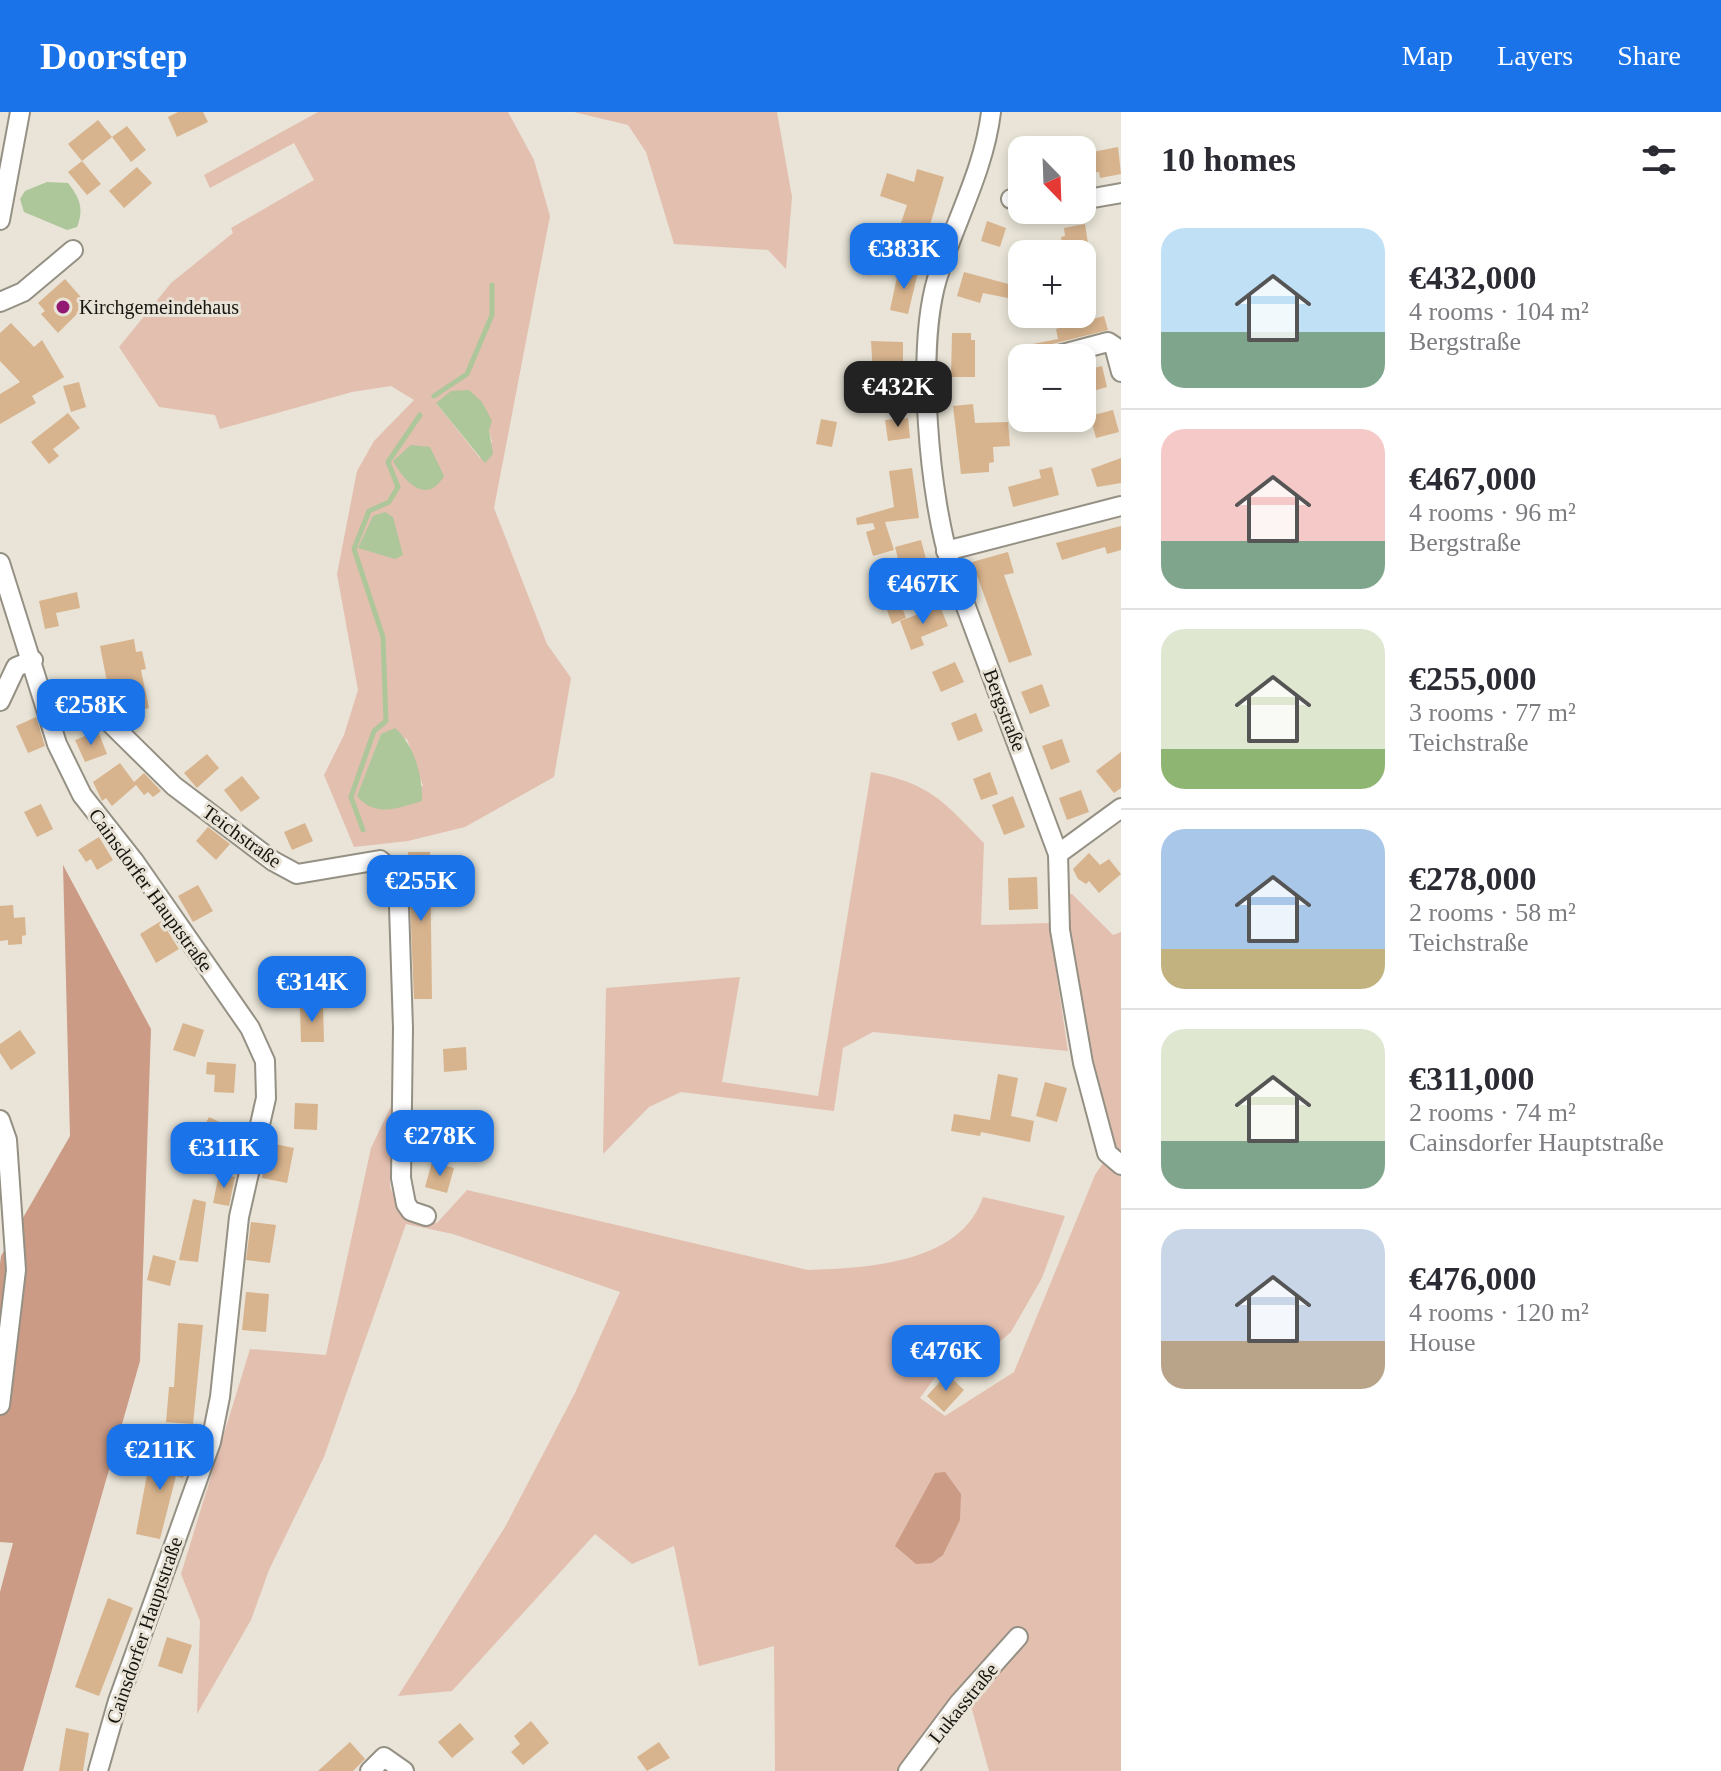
<!DOCTYPE html>
<meta charset="utf-8">
<style>
body{margin:0;font-family:"Times New Roman",serif;background:#f7f7f7;color:#2b2b33;height:100vh;display:flex;flex-direction:column;font-size:30px;white-space:nowrap}
*{box-sizing:border-box;margin:0}
p{font-size:26px;color:#7c7c81}
.icon{flex:none;width:44px;height:44px;fill:none;stroke:currentColor;stroke-width:2;stroke-linecap:round;stroke-linejoin:round}
.map{position:relative;flex:1;overflow:hidden}
.drawer{display:flex;flex-direction:column;background:#fff;width:600px}
.drawer>*{flex:none}
.needle{width:52px;rotate:157deg}
.tools{position:absolute;left:1008px;top:24px;display:grid;gap:16px}
.tools a{display:grid;place-items:center;width:88px;height:88px;border-radius:16px;background:#fff;box-shadow:0 4px 12px #0003;font-size:40px}
.price{position:absolute;translate:-50% -68px;padding:0 18px;border-radius:16px;background:#1a73e8;color:#fff;font-size:26px;line-height:52px;filter:drop-shadow(0 2px 4px #0008)}
.price::after{content:'';position:absolute;left:50%;top:48px;width:24px;height:18px;margin-left:-12px;background:inherit;clip-path:polygon(0 0,100% 0,50% 100%)}
.price.selected{background:#222;color:#fff}
ul{padding:0;list-style:none}
li{display:flex;align-items:center;gap:24px;height:200px;padding:0 40px}
li+li{border-top:2px solid #e1e1e2}
li span{display:grid;place-items:center;flex:none;width:224px;height:160px;border-radius:24px;color:#555}
li>.icon{margin-inline-start:auto}
span .icon{width:96px;height:96px;fill:#fffc;stroke-width:1}
li b{font-size:34px}
h2{display:flex;justify-content:space-between;align-items:center;height:96px;padding:0 40px;font-size:34px}
header{display:flex;align-items:center;gap:48px;box-sizing:border-box;height:112px;padding:0 40px;background:#1a73e8;color:#fff}
header strong{font-size:38px}
nav{display:flex;gap:44px;margin-inline-start:auto;font-size:28px}
main{display:flex;flex:1;min-height:0}
.map>svg:first-child{display:block}
.green{fill:#e3bfaf;fill-rule:evenodd}
.forest{fill:#cb9b85}
.water{fill:#adc69a}
.lines{fill:none;stroke-linecap:round;stroke-linejoin:round}
.stream{stroke:#adc69a;stroke-width:5}
.building{fill:#d8b48e}
.minor-casing{stroke:#959084;stroke-width:22}
.minor{stroke:#fff;stroke-width:18}
.poi-dot{fill:#921874;stroke:#e9e4d7;stroke-width:3}
.labels{text-anchor:middle;stroke-width:6;stroke-linejoin:round;paint-order:stroke}
.poi-label{font-size:20px;fill:#161510;stroke:#e9e4d7;text-anchor:start}
.street-label{font-size:20px;fill:#161510;stroke:#e9e4d7}
</style>
<header>
<strong>Doorstep</strong>
<nav><a>Map</a><a>Layers</a><a>Share</a></nav>
</header>
<main>
<div class="map">
<svg width="1121" height="1659" viewBox="0 0 1121 1659">
<rect width="100%" height="100%" fill="#e9e4d7"/>
<!-- green -->
<g class="green">
<path d="M318 0H508L534 48 550 104 494 396 547 532 571 566 554 665 465 715 408 729 354 735 324 663 344 623 358 578 337 462 357 359 374 329 414 288 391 274 352 280 220 317 215 303 159 295 119 235 171 171 233 121 231 116 314 68 294 31 210 76 204 63ZM436 291 489 318 492 330 480 346ZM381 622 407 627 423 674 357 685Z"/>
<path d="M574 0H777L792 85 786 157 768 138 674 132 646 40 628 13Z"/>
<path d="M871 660C931 672 943 689 984 731L981 813 1049 811 1068 939 873 920 843 936 834 999 681 980 649 995 603 1042 606 876 740 865 722 970 818 984Z"/>
<path d="M1067 782H1072L1113 823 1121 820V1659H989L966 1576 959 1591 898 1659H775L774 1534 699 1554 674 1434 632 1452 595 1422 452 1579 398 1584 505 1415 575 1281 620 1180 453 1122 406 1112 324 1345 269 1458 251 1508 197 1602 200 1509 181 1462 250 1237 326 1243 371 1036 393 990 390 1075 402 1103 437 1111 467 1078 808 1158C866 1156 961 1152 983 1085L1065 1104 1042 1166 1011 1220 989 1239 939 1260 920 1286 945 1304 1014 1260 1095 1063 1114 1035C1091 952 1071 868 1067 782Z"/>
</g>
<!-- forest -->
<g class="forest">
<path d="M63 753 151 917 140 1249 23 1659H0V1480L13 1431 0 1430V1152L1 1144 70 1024Z"/>
<path d="M945 1360 961 1382 960 1408 943 1443 932 1451 916 1452 895 1434 935 1361Z"/>
</g>
<!-- water -->
<g class="water">
<path d="M47 70 68 71C80 86 84 97 77 115L67 118 24 100 20 87 25 79Z"/>
<path d="M469 278 482 290 492 309 489 318 493 342 485 351 436 291 451 279Z"/>
<path d="M411 333 430 335 444 364C427 393 405 371 393 349Z"/>
<path d="M385 400 393 405 403 443 395 447 358 436 373 404Z"/>
<path d="M395 616C414 633 423 664 422 689 398 696 375 706 357 684L381 622Z"/>
</g>
<g class="lines">
<!-- stream -->
<g class="stream">
<path d="M434 284 467 262 492 203V173"/>
<path d="M363 718 351 685 374 619 386 609 383 525 354 437 369 399 389 390 398 375 388 350 420 303"/>
</g>
</g>
<!-- building -->
<g class="building">
<path d="M178 0H203L208 10 177 25 168 5Z"/>
<path d="M98 8 112 25 82 49 68 32Z"/>
<path d="M127 14 146 38 131 50 112 25Z"/>
<path d="M1118 35 1121 62 1100 66 1099 60 1082 62V42Z"/>
<path d="M82 49 101 72 87 83 68 60Z"/>
<path d="M137 55 152 71 124 96 109 79Z"/>
<path d="M917 57 944 65 926 127 905 120 906 116 900 114 907 93 880 84 887 61 914 70Z"/>
<path d="M987 109 1006 116 1000 135 981 129Z"/>
<path d="M1085 112 1089 138 1063 142 1061 125 1065 124 1064 116Z"/>
<path d="M899 156 918 160 908 202 890 198Z"/>
<path d="M964 160 1012 173 1008 186 983 181 980 191 957 184Z"/>
<path d="M65 167 87 192 58 221 41 202 45 199 38 191Z"/>
<path d="M1104 204 1108 218 1052 232 1042 246H1030L1028 233 1058 227 1056 217Z"/>
<path d="M11 211 34 235 42 228 64 265 32 284 36 291 0 312V282L20 270 0 249V221Z"/>
<path d="M952 221H971V228H975V265H951Z"/>
<path d="M871 229 903 230V268H881V263H873Z"/>
<path d="M1102 254 1107 275 1082 282V259Z"/>
<path d="M79 270 86 295 71 300 63 274Z"/>
<path d="M973 292 975 311 1008 310 1010 334 993 335 994 350 989 351V360L961 362 953 294Z"/>
<path d="M1113 298 1119 320 1096 326 1090 304Z"/>
<path d="M68 301 80 316 53 337 59 344 49 352 31 330Z"/>
<path d="M908 306 910 326 888 329 885 308Z"/>
<path d="M821 307 837 310 832 335 816 332Z"/>
<path d="M1121 346V371L1097 375 1091 357Z"/>
<path d="M1052 355 1059 383 1013 395 1008 375 1041 366 1039 358Z"/>
<path d="M912 356 919 406 885 410 894 438 873 444 866 420 875 417 873 411 857 413 856 406 894 395 889 359Z"/>
<path d="M1121 414V438L1107 442 1105 435 1062 448 1056 431Z"/>
<path d="M921 428 932 470 906 477 895 435Z"/>
<path d="M1008 440 1014 461 1004 463 1032 543 1009 551 972 450Z"/>
<path d="M77 480 80 496 56 501 59 514 45 517 39 489Z"/>
<path d="M897 482 906 506 892 512 883 487Z"/>
<path d="M940 494 948 514 921 525 924 533 911 538 900 509Z"/>
<path d="M134 527 136 540 142 539 146 557 141 558 149 596 124 602 119 578 109 580 100 534Z"/>
<path d="M955 550 964 570 941 580 932 560Z"/>
<path d="M1042 572 1050 594 1030 602 1021 580Z"/>
<path d="M976 601 983 619 958 629 951 611Z"/>
<path d="M36 605 45 634 28 641 16 614Z"/>
<path d="M98 619 107 642 85 650 75 628Z"/>
<path d="M1062 627 1070 650 1051 658 1042 634Z"/>
<path d="M1121 640V676L1114 681 1096 659Z"/>
<path d="M207 642 219 656 197 676 184 661Z"/>
<path d="M120 651 134 670 144 661 161 679 153 685 148 680 144 683 136 673 112 694 106 686 102 689 93 670Z"/>
<path d="M990 660 998 682 981 688 973 667Z"/>
<path d="M242 664 260 686 241 700 224 678Z"/>
<path d="M1081 678 1089 700 1067 708 1059 686Z"/>
<path d="M1013 684 1025 715 1004 723 992 693Z"/>
<path d="M41 692 53 717 37 725 24 700Z"/>
<path d="M305 711 313 729 292 738 284 720Z"/>
<path d="M208 715 230 732 216 748 196 729Z"/>
<path d="M99 725 113 748 97 758 91 747 86 750 78 738Z"/>
<path d="M408 740H430L432 887H414Z"/>
<path d="M1089 741 1100 753 1109 747 1121 762 1099 781 1089 769 1086 772 1078 767 1073 757Z"/>
<path d="M1037 765 1038 797 1009 798 1008 766Z"/>
<path d="M198 773 213 799 193 810 178 784Z"/>
<path d="M13 793 14 806 25 805 26 823 22 824V832L8 833V828L0 829V794Z"/>
<path d="M161 809 179 837 156 851 140 822Z"/>
<path d="M323 894 324 930H301L300 895Z"/>
<path d="M183 911 204 918 195 945 173 938Z"/>
<path d="M20 918 36 941 11 958 0 941V932Z"/>
<path d="M466 935 467 958 444 960 443 937Z"/>
<path d="M207 950 236 952 234 981 214 980 215 963 206 962Z"/>
<path d="M998 962 1018 966 1011 1004 1034 1009 1030 1030 981 1020 980 1024 951 1019 954 1002 990 1008Z"/>
<path d="M1045 970 1067 976 1057 1010 1036 1004Z"/>
<path d="M295 991 318 992 317 1018 294 1017Z"/>
<path d="M209 1005 226 1013 215 1036 228 1043 222 1054 198 1042 203 1032 197 1028Z"/>
<path d="M270 1031 294 1036 287 1071 262 1066Z"/>
<path d="M432 1050 454 1056 447 1081 425 1075Z"/>
<path d="M219 1062 235 1065 229 1094 213 1091Z"/>
<path d="M193 1087 206 1090 198 1150 179 1148Z"/>
<path d="M251 1110 276 1113 270 1151 246 1148Z"/>
<path d="M153 1143 176 1149 170 1174 147 1168Z"/>
<path d="M246 1180 269 1182 266 1220 242 1218Z"/>
<path d="M178 1211 203 1213 193 1312 166 1310 169 1275H174Z"/>
<path d="M947 1262 964 1278 944 1300 927 1284Z"/>
<path d="M161 1336 188 1342 183 1366 176 1364 160 1427 136 1422 148 1357 155 1359Z"/>
<path d="M108 1486 133 1496 99 1584 75 1575Z"/>
<path d="M167 1525 192 1533 182 1562 158 1554Z"/>
<path d="M531 1609 549 1631 523 1653 511 1640 520 1632 514 1624Z"/>
<path d="M460 1611 474 1627 452 1646 438 1630Z"/>
<path d="M66 1616 89 1621 83 1659H59Z"/>
<path d="M350 1630 365 1647 353 1659H318Z"/>
<path d="M659 1630 670 1646 647 1659 637 1645Z"/>
</g>
<g class="lines">
<!-- minor casing -->
<g class="minor-casing">
<g id="minor">
<path d="M991 0C984 59 954 111 937 167 916 238 929 387 952 457L1058 742 1060 818 1083 951 1107 1041 1121 1053"/>
<path d="M1011 87 1022 89"/>
<path d="M1082 88 1121 81"/>
<path d="M0 108 20 0"/>
<path d="M0 190 23 180 73 138"/>
<path d="M1055 244 1108 230 1114 234 1121 260"/>
<path d="M946 439 1121 394"/>
<path d="M0 451 57 632 82 683 134 749 250 916 265 949 266 986 239 1105 220 1285 211 1330 118 1589 98 1659"/>
<path d="M0 589 16 555 33 548"/>
<path d="M49 600 74 596 101 602 174 674 273 749 297 762 380 748 398 764 403 916 401 1066 406 1092 411 1099 426 1104"/>
<path d="M1058 742 1121 696"/>
<path d="M0 1008 7 1028 16 1158 0 1293"/>
<path d="M370 1659 384 1645 404 1659"/>
<path d="M908 1659 959 1591 1018 1525"/>
</g>
</g>
<!-- minor -->
<use href="#minor" class="minor"/>
</g>
<!-- markers -->
<circle class="poi-dot" cx="63" cy="195" r="8"/>
<g class="labels">
<!-- poi labels -->
<g class="poi-label">
<text x="79" y="202">Kirchgemeindehaus</text>
</g>
<!-- street labels -->
<g class="street-label">
<text transform="translate(1005 598) rotate(69)" y="7">Bergstraße</text>
<text transform="translate(242 724) rotate(36)" y="7">Teichstraße</text>
<text transform="translate(151 778) rotate(54)" y="7">Cainsdorfer Hauptstraße</text>
<text transform="translate(144 1518) rotate(-71)" y="7">Cainsdorfer Hauptstraße</text>
<text transform="translate(963 1591) rotate(-51)" y="7">Lukasstraße</text>
</g>
</g>
</svg>
<div class="tools">
<a><svg class="needle" viewBox="-14 -14 28 28"><path d="M0-13l5 13h-10z" fill="#e53935"/><path d="M0 13l5-13h-10z" fill="#7c7c81"/></svg></a>
<a>+</a>
<a>−</a>
</div>
<b class="price" style="left:904px;top:179px">€383K</b>
<b class="price selected" style="left:898px;top:317px">€432K</b>
<b class="price" style="left:923px;top:514px">€467K</b>
<b class="price" style="left:91px;top:635px">€258K</b>
<b class="price" style="left:421px;top:811px">€255K</b>
<b class="price" style="left:312px;top:912px">€314K</b>
<b class="price" style="left:440px;top:1066px">€278K</b>
<b class="price" style="left:224px;top:1078px">€311K</b>
<b class="price" style="left:946px;top:1281px">€476K</b>
<b class="price" style="left:160px;top:1380px">€211K</b>
</div>
<section class="drawer">
<h2>10 homes<svg class="icon" aria-label="filters" viewBox="0 0 24 24"><path d="M4 7h16M4 17h16"/><circle cx="9" cy="7" r="2"/><circle cx="15" cy="17" r="2"/></svg></h2>
<ul>
<li><span style="background:linear-gradient(#bfe0f5 65%,#7fa58c 0)"><svg class="icon" aria-label="home" viewBox="0 0 24 24"><path d="M3 11l9-7 9 7M6 9v11h12V9"/></svg></span><div><b>€432,000</b><p>4 rooms · 104 m²</p><p>Bergstraße</p></div></li>
<li><span style="background:linear-gradient(#f6c9c9 70%,#7fa58c 0)"><svg class="icon" aria-label="home" viewBox="0 0 24 24"><path d="M3 11l9-7 9 7M6 9v11h12V9"/></svg></span><div><b>€467,000</b><p>4 rooms · 96 m²</p><p>Bergstraße</p></div></li>
<li><span style="background:linear-gradient(#dfe7d0 75%,#8fb573 0)"><svg class="icon" aria-label="home" viewBox="0 0 24 24"><path d="M3 11l9-7 9 7M6 9v11h12V9"/></svg></span><div><b>€255,000</b><p>3 rooms · 77 m²</p><p>Teichstraße</p></div></li>
<li><span style="background:linear-gradient(#a9c7e8 75%,#c2b280 0)"><svg class="icon" aria-label="home" viewBox="0 0 24 24"><path d="M3 11l9-7 9 7M6 9v11h12V9"/></svg></span><div><b>€278,000</b><p>2 rooms · 58 m²</p><p>Teichstraße</p></div></li>
<li><span style="background:linear-gradient(#dfe7d0 70%,#7fa58c 0)"><svg class="icon" aria-label="home" viewBox="0 0 24 24"><path d="M3 11l9-7 9 7M6 9v11h12V9"/></svg></span><div><b>€311,000</b><p>2 rooms · 74 m²</p><p>Cainsdorfer Hauptstraße</p></div></li>
<li><span style="background:linear-gradient(#c9d6e8 70%,#b9a48a 0)"><svg class="icon" aria-label="home" viewBox="0 0 24 24"><path d="M3 11l9-7 9 7M6 9v11h12V9"/></svg></span><div><b>€476,000</b><p>4 rooms · 120 m²</p><p>House</p></div></li>
</ul>
</section>
</main>
